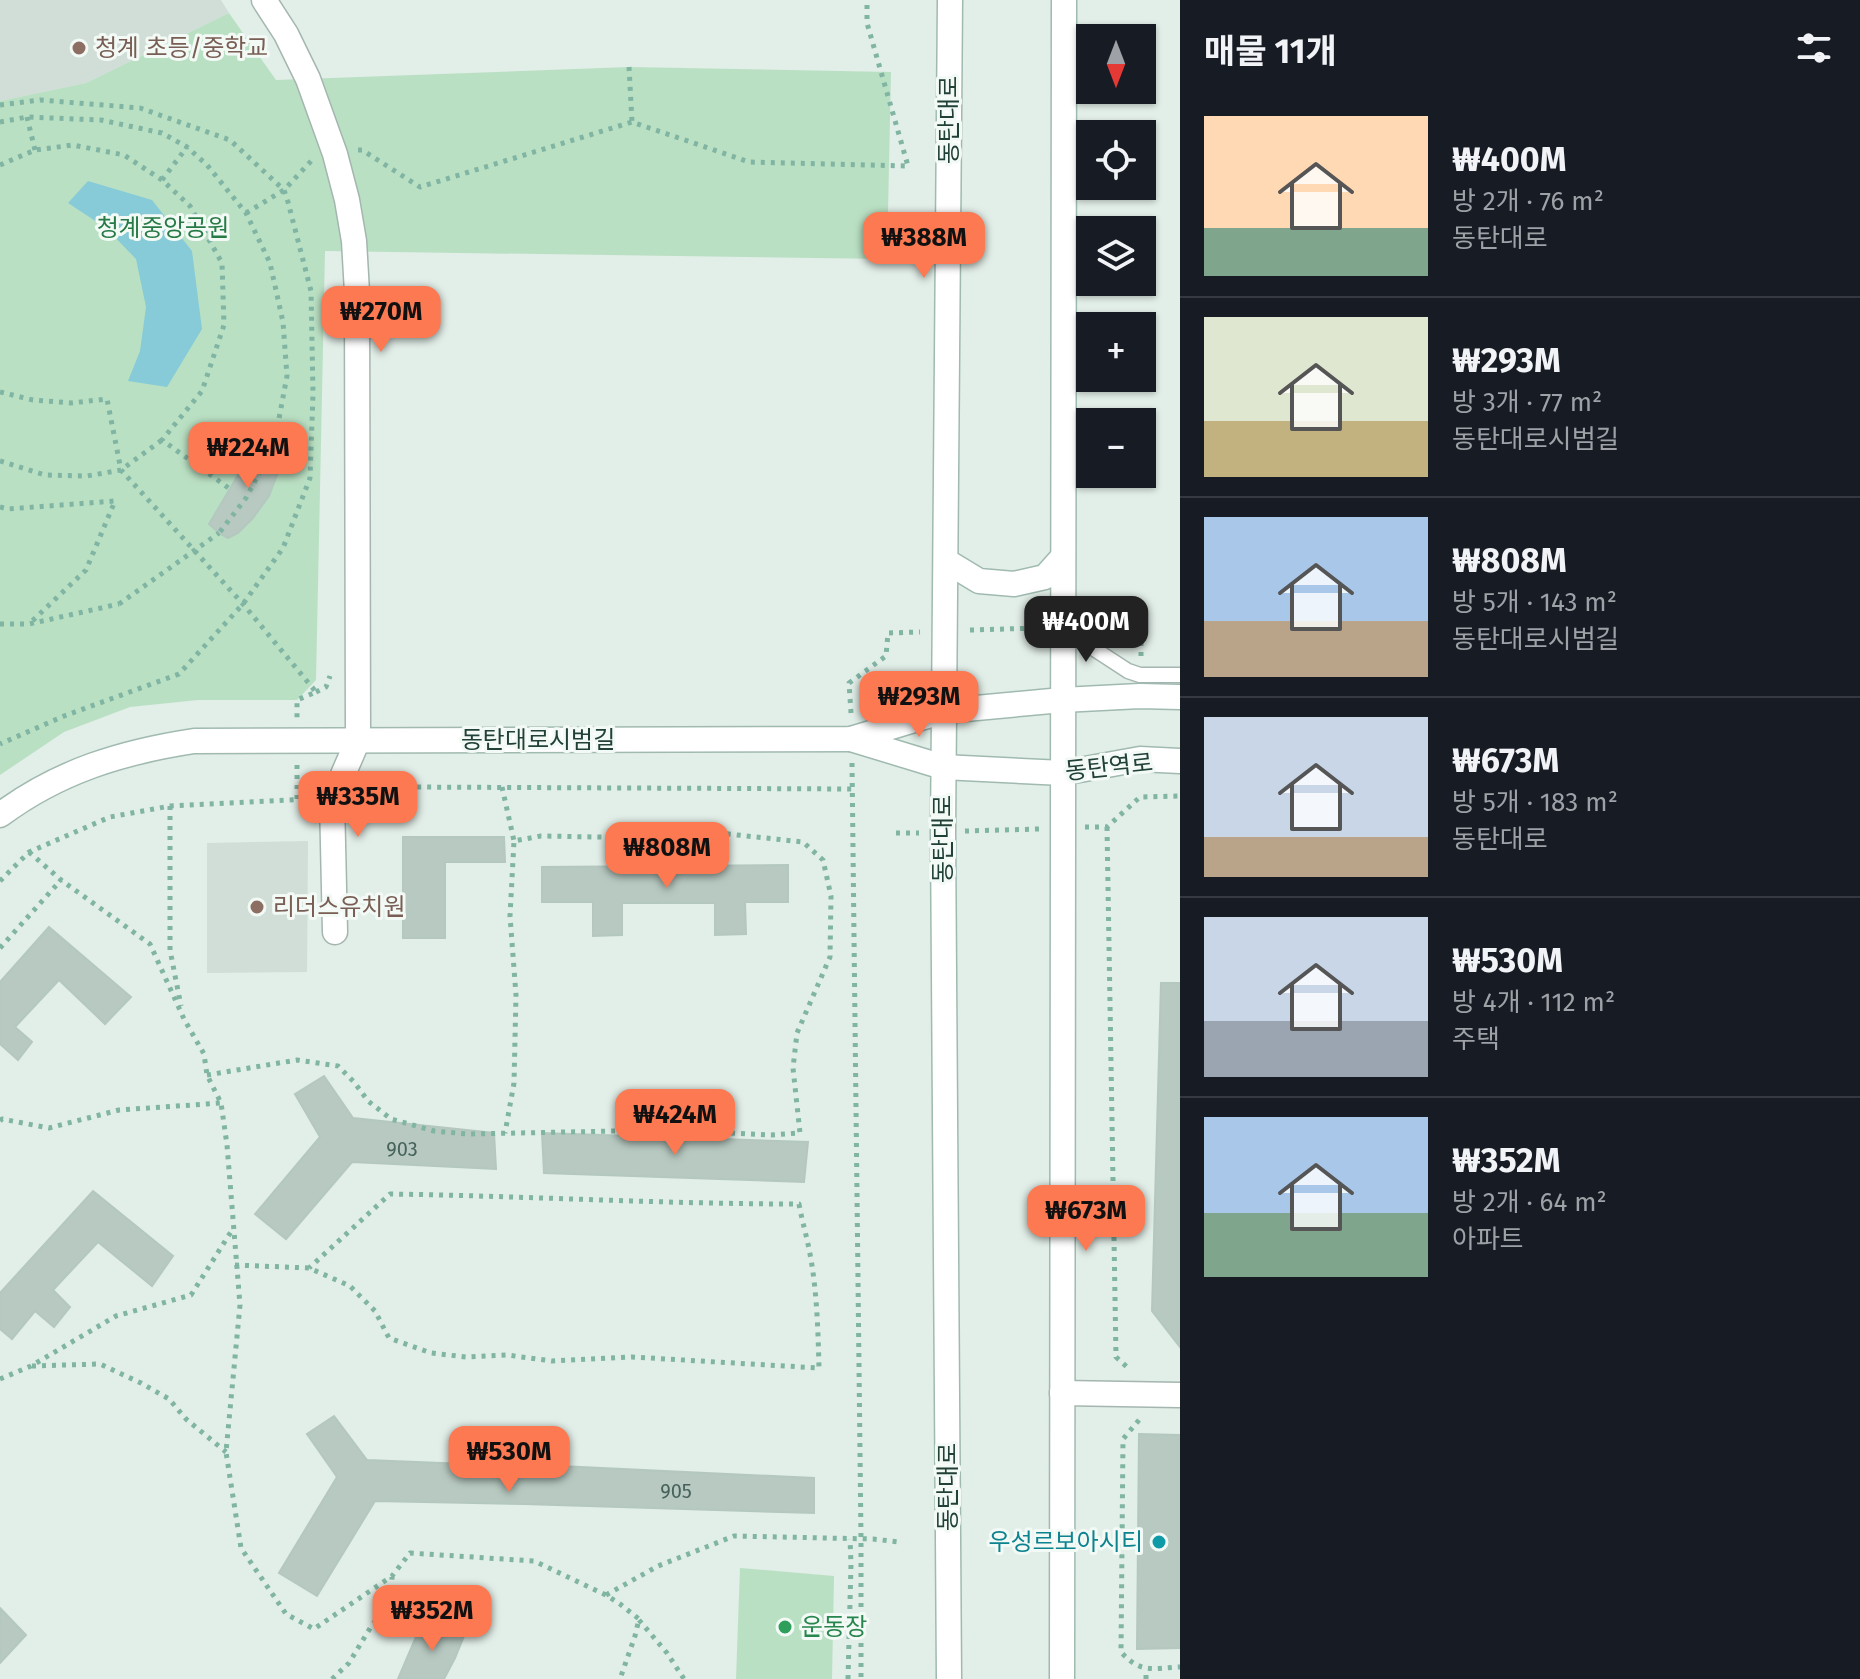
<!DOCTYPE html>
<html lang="ko">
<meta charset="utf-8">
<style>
body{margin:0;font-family:"Fira Sans","Noto Sans KR",sans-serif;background:#20242c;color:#f1f3f6;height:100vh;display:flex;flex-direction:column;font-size:30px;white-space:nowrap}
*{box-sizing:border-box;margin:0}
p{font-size:26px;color:#9ea1a6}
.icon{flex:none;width:44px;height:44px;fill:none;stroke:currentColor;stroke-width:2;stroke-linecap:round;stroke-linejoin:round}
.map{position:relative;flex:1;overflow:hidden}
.panel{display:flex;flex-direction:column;background:#171b24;width:680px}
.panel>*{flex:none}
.needle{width:52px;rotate:180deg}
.buttons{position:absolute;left:1076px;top:24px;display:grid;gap:16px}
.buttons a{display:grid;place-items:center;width:80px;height:80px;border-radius:0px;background:#171b24;box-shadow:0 2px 6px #0004;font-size:40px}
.price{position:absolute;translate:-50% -68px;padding:0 18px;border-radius:16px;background:#fc7952;color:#111;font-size:26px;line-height:52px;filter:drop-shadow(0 2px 4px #0008)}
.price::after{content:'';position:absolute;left:50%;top:48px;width:24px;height:18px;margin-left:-12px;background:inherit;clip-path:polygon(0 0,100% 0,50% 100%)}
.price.current{background:#222;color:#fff}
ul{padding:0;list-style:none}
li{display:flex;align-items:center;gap:24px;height:200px;padding:0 24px}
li+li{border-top:2px solid #363941}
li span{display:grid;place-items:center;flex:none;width:224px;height:160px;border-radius:0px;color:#555}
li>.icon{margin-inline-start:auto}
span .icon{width:96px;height:96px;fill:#fffc;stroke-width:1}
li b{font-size:34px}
h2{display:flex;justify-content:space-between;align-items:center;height:96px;padding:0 24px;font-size:34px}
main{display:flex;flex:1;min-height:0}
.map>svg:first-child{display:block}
.built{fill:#d0ded7}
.green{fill:#bae0c3}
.water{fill:#86cbd7}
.building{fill:#b7c9c1;stroke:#b4c8bf;stroke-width:2}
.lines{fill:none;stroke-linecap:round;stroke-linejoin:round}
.lane-casing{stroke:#a4b6af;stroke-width:17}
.street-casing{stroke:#a4b6af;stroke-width:27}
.secondary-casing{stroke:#a0bab0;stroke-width:27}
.path{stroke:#80b4a3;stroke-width:5;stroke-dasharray:4 6;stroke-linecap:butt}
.lane{stroke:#fff;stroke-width:14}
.street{stroke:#fff;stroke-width:24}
.secondary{stroke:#fff;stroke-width:24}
.path-bridge{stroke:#80b4a3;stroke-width:5;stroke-dasharray:4 6;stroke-linecap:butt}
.education-dot{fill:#8d6e63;stroke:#f3faf6;stroke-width:3}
.culture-dot{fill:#0f9aa8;stroke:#f3faf6;stroke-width:3}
.leisure-dot{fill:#2e9e5b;stroke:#f3faf6;stroke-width:3}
.labels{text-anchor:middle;stroke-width:6;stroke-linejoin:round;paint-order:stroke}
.number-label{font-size:20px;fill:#46625a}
.education-label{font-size:24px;fill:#785e54;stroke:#f3faf6;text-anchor:start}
.street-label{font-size:24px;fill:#214037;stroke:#f3faf6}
.park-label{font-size:24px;fill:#277a46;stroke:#f3faf6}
.culture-label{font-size:24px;fill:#0d838f;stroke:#f3faf6;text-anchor:end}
.leisure-label{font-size:24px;fill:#27864d;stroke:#f3faf6;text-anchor:start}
</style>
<main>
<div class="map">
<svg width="1180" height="1679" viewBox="0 0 1180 1679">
<rect width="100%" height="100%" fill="#e2eee8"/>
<!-- built -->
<g class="built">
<path d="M0 0H221L229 13 86 83 0 101Z"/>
<path d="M308 841 307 972 207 973V843Z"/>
</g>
<!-- green -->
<g class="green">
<path d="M229 13 276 80 629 67 891 72 887 259 325 251 316 680 297 700H198L130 707 64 732 0 775V101L86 83Z"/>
<path d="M740 1568 834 1576 832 1679H736Z"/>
</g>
<!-- water -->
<path class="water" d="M88 181 152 200 192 251 202 329 167 387 128 381 140 351 146 307 136 259 106 228 68 203Z"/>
<!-- building -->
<g class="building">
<path d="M259 440 282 448 278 472 269 496 253 518 238 533 228 538 219 533 209 524Z"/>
<path d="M403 837H504L505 862H445V938H403Z"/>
<path d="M788 865V902H745L746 934 715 935V903H622V935L593 936V902H542V867Z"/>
<path d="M49 927 131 997 105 1024 59 980 15 1027 32 1042 18 1060 0 1044V982Z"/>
<path d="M1161 983H1180V1347L1152 1311Z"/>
<path d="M324 1076 353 1118 494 1133 496 1169 352 1162 286 1239 255 1214 320 1137 295 1094Z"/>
<path d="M542 1133 808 1142 804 1182 544 1173Z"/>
<path d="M93 1191 173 1256 152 1286 98 1242 53 1290 70 1307 54 1327 35 1311 12 1339 0 1329V1293Z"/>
<path d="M334 1416 367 1460 540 1467V1465L814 1478V1513L524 1504 375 1501 317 1596 279 1573 337 1477 307 1434Z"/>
<path d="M1139 1434 1180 1435V1648L1137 1649Z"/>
<path d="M0 1608 26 1635 0 1663Z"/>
<path d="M424 1618 464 1636 455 1658 444 1679H398Z"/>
</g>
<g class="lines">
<!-- lane casing -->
<g class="lane-casing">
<path id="lane" d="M1062 628 1128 671 1140 675H1180"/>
</g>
<!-- street casing -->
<g class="street-casing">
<g id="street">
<path d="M264 0 286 34 308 79 335 154 347 200 354 241 357 292 358 740 332 800 335 932"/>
<path d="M1062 1393 1180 1395"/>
</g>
</g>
<!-- secondary casing -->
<g class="secondary-casing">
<g id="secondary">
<path d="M946 561 979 581 1014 584 1045 577 1062 558"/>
<path d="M851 739 943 767 1063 773 1140 759 1180 761"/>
<path d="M0 815C59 771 122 752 194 741L851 739 944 711 1062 700 1140 696 1180 697"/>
<path d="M949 1679 943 832 950 0"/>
<path d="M1062 1679 1064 0"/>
</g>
</g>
<!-- path -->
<g class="path">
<path d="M629 67 632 122"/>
<path d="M0 105 40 100 140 108 230 140 284 190 288 202 311 291 313 394 310 478 283 548 243 604 179 674 64 716 0 744"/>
<path d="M27 117 35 150"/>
<path d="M0 122 27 117 101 120 162 133 187 147 207 165 246 213 270 263 283 322 287 376 274 445 246 498 219 533"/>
<path d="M358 150H362L420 187 632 122 749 162 908 166 867 23V0"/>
<path d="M0 165 35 150 73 145 124 155 162 180 190 206 222 263 224 325 202 391 162 440 230 489"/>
<path d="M162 180 187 147"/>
<path d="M246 213 284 190 313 159"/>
<path d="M0 392 33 400 71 403 107 399 121 470 243 604 316 692 297 700V719"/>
<path d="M0 461 45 475 87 476 121 470 162 440"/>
<path d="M0 507 8 509 115 501 86 570 29 624"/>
<path d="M0 624H29L119 604"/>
<path d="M1098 626 1121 625"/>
<path d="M970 630 1040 628"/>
<path d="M1141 656V640"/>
<path d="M316 692 326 687 330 676"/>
<path d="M851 713 849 683 886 656 888 633 920 632"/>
<path d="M852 763 861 1539V1679"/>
<path d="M502 787 514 841"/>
<path d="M297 799V765"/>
<path d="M360 799 386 798 406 787 852 789"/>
<path d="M170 806V950L181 1006"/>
<path d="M1085 827H1107L1140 797 1180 796"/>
<path d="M1107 827 1116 1357 1128 1368"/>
<path d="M965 831 1039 829"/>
<path d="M896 833H919"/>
<path d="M29 852 61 880 150 944 184 1019 204 1054 207 1075 221 1103 227 1145 240 1305 226 1452 241 1548 286 1614 314 1629 392 1576 410 1553 534 1561 606 1595 620 1604 639 1619 635 1636 620 1679"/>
<path d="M0 881 29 852 110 817 170 806 310 799"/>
<path d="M0 948 61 880"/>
<path d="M207 1075 297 1060 338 1066 354 1082 368 1101 391 1119 434 1131 468 1134 616 1131H693L771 1135 800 1133 793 1068 797 1033 830 957 831 896 823 860 803 842 719 833 683 832 650 838 541 836 514 841 510 916 516 995 514 1083 505 1133"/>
<path d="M0 1121 2 1119 49 1128 119 1110 221 1103"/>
<path d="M235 1265 309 1268 350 1286 375 1311 389 1338 431 1353 466 1357 507 1355 552 1361 632 1357 819 1368C818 1330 817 1291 810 1254 807 1237 802 1221 799 1204 663 1204 526 1196 390 1194L309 1268"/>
<path d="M32 1366 100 1364 141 1383 169 1399 186 1419 226 1452"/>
<path d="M0 1379 31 1366 116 1316 191 1295 234 1227"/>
<path d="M1139 1420 1123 1439 1121 1652C1141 1674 1152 1668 1180 1667"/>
<path d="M606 1595 658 1566 734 1536 873 1539 899 1542"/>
<path d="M639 1620 667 1653 684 1679"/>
<path d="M332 1679 349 1663 372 1625 391 1602 392 1577"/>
<path d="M848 1679 851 1564 850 1539"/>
<path d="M1146 1679V1669"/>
</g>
<!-- lane -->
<use href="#lane" class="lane"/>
<!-- street -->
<use href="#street" class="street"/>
<!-- secondary -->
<use href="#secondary" class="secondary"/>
<!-- path-bridge -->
<path class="path-bridge" d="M119 604 219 533"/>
</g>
<!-- markers -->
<g class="education-dot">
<circle cx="79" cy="48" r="8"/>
<circle cx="257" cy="907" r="8"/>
</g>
<circle class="culture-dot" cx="1159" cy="1542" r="8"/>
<circle class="leisure-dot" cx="785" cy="1627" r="8"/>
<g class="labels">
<!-- number labels -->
<g class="number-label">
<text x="402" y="1156">903</text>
<text x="676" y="1498">905</text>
</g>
<!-- education labels -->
<g class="education-label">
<text x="95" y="56">청계 초등/중학교</text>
<text x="273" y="915">리더스유치원</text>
</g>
<!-- street labels -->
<g class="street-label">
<text transform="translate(949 120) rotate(-90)" y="8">동탄대로</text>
<text x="538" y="748">동탄대로시범길</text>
<text transform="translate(1109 767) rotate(-6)" y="8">동탄역로</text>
<text transform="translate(943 839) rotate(-90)" y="8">동탄대로</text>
<text transform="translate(948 1487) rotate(-90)" y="8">동탄대로</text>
</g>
<!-- park labels -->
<g class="park-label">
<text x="163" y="236">청계중앙공원</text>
</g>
<!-- culture labels -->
<g class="culture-label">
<text x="1143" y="1550">우성르보아시티</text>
</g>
<!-- leisure labels -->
<g class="leisure-label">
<text x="801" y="1635">운동장</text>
</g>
</g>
</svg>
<div class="buttons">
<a><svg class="needle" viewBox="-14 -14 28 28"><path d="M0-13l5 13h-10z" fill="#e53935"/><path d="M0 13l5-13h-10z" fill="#9ea1a6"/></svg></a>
<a><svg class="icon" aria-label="locate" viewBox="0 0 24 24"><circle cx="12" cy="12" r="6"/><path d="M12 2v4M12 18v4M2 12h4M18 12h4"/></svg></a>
<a><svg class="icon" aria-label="layers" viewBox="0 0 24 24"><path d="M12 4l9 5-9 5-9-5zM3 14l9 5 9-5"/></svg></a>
<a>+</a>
<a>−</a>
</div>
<b class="price" style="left:924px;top:280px">₩388M</b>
<b class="price" style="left:381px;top:354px">₩270M</b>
<b class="price" style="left:248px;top:490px">₩224M</b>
<b class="price current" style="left:1086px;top:664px">₩400M</b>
<b class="price" style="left:919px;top:739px">₩293M</b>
<b class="price" style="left:358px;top:839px">₩335M</b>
<b class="price" style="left:667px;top:890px">₩808M</b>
<b class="price" style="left:675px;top:1157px">₩424M</b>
<b class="price" style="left:1086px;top:1253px">₩673M</b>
<b class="price" style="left:509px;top:1494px">₩530M</b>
<b class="price" style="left:432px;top:1653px">₩352M</b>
</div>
<section class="panel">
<h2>매물 11개<svg class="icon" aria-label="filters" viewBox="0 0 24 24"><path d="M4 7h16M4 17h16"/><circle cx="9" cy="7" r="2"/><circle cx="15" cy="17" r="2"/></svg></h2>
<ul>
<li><span style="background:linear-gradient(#ffd9b3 70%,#7fa58c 0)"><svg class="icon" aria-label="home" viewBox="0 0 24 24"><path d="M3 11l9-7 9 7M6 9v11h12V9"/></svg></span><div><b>₩400M</b><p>방 2개 · 76 m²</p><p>동탄대로</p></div></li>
<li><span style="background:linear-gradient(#dfe7d0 65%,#c2b280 0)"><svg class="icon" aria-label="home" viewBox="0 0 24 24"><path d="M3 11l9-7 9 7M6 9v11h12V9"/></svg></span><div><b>₩293M</b><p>방 3개 · 77 m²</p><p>동탄대로시범길</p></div></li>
<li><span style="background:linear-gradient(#a9c7e8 65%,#b9a48a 0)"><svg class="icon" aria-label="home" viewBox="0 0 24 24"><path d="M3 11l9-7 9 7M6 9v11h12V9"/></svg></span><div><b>₩808M</b><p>방 5개 · 143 m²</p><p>동탄대로시범길</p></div></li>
<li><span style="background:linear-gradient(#c9d6e8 75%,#b9a48a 0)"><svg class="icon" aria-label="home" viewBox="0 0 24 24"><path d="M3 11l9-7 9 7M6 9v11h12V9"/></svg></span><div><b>₩673M</b><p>방 5개 · 183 m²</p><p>동탄대로</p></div></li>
<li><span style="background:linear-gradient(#c9d6e8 65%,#9aa5b1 0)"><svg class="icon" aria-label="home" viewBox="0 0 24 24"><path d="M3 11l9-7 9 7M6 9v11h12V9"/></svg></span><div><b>₩530M</b><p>방 4개 · 112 m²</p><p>주택</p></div></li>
<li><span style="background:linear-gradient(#a9c7e8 60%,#7fa58c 0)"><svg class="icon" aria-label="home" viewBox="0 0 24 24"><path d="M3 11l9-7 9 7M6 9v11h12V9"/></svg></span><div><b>₩352M</b><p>방 2개 · 64 m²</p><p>아파트</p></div></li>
</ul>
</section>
</main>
